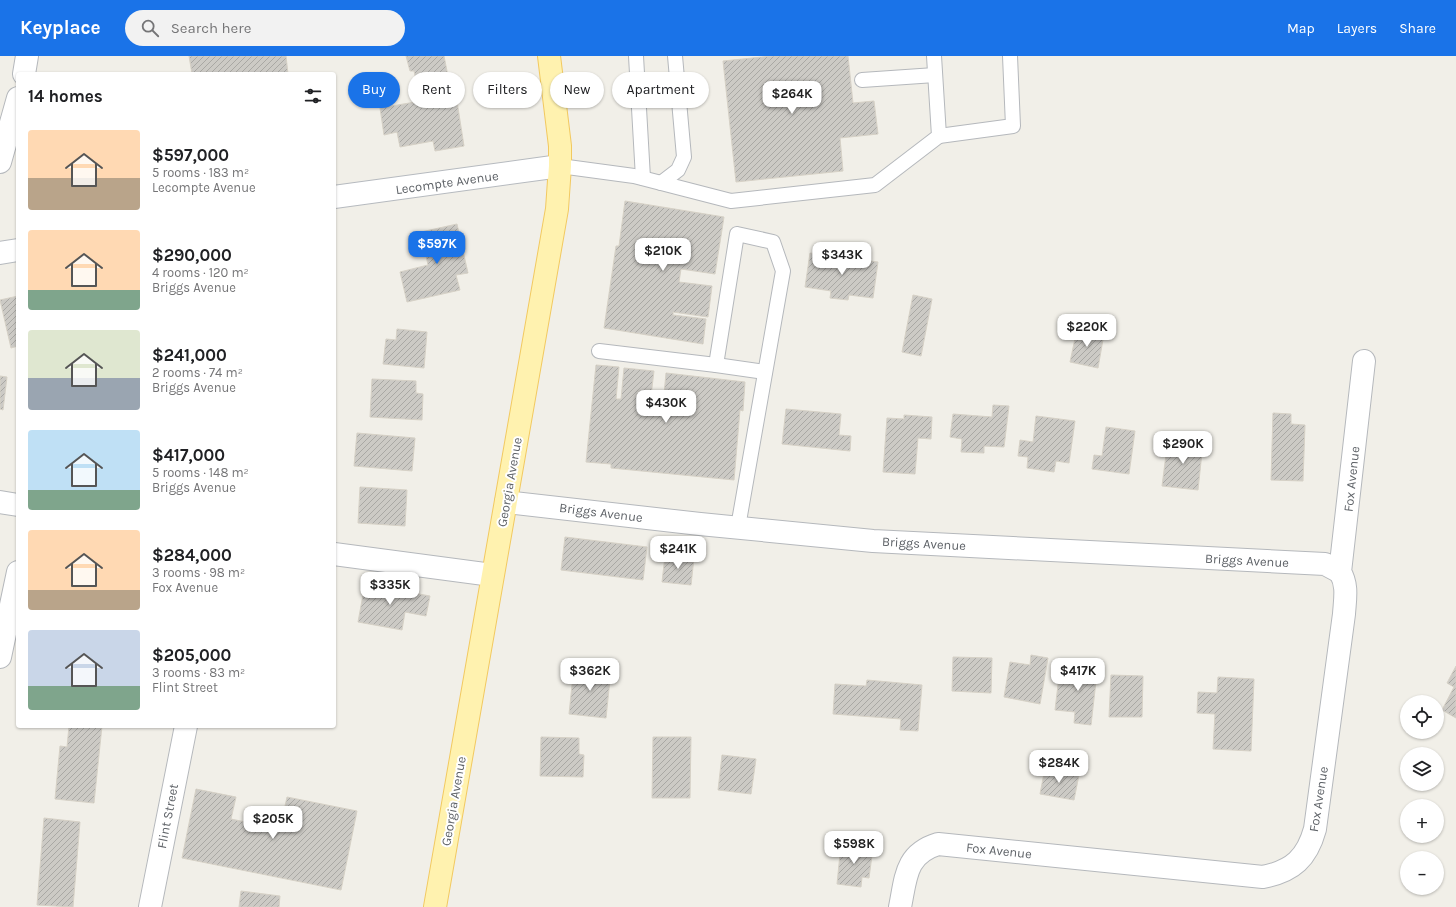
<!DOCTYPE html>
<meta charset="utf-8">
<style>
body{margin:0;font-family:Karla,sans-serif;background:#f2f2f2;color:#202124;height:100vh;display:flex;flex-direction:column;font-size:15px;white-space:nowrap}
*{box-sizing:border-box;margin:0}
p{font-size:13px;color:#757577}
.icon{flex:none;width:22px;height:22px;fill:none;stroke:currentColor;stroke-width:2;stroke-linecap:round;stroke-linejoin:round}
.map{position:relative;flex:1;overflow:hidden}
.sheet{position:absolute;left:16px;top:16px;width:320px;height:656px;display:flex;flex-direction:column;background:#fff;border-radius:4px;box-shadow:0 1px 3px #0004}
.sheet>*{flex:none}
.hud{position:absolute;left:348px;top:16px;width:380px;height:36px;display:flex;gap:8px}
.fabs{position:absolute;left:1400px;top:639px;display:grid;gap:8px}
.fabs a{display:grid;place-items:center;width:44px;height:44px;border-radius:50%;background:#fff;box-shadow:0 1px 3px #0004;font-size:20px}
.price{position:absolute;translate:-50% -34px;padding:0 9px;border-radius:8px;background:#fff;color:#222;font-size:13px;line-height:26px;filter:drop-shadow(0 1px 2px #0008)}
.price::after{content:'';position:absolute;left:50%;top:24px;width:12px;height:9px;margin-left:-6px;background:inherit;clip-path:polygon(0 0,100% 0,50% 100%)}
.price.on{background:#1a73e8;color:#fff}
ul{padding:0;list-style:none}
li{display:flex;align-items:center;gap:12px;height:100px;padding:0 12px}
li span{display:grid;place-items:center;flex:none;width:112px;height:80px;border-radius:4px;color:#555}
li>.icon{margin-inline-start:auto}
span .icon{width:48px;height:48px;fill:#fffc;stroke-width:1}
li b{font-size:17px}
h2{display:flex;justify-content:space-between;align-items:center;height:48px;padding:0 12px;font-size:17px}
.tag{padding:0 14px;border-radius:18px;background:#fff;box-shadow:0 1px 3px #0004;font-size:14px;line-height:36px}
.tag.on{background:#1a73e8;color:#fff}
header{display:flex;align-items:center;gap:24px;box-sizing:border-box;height:56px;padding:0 20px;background:#1a73e8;color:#fff}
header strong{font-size:19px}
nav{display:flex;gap:22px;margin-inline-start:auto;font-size:14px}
.search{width:280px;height:36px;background:#f2f2f2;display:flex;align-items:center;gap:10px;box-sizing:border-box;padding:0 14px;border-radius:22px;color:#757577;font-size:15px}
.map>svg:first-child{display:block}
.building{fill:url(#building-hatch);stroke:#d6d1c6}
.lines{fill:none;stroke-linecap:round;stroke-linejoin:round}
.lane-casing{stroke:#b5b8bc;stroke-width:16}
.street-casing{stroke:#b5b8bc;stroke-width:24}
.secondary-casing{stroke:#b6babf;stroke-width:24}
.primary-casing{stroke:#f2c960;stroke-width:24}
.lane{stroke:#fff;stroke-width:14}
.street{stroke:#fff;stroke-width:22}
.secondary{stroke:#fff;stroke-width:22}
.primary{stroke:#fff2af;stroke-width:22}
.labels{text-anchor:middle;stroke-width:4;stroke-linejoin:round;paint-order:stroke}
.street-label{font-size:13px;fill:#5f6368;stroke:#fff}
</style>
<header>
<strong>Keyplace</strong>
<div class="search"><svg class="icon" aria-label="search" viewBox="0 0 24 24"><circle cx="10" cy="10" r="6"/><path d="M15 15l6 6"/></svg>Search here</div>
<nav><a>Map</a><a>Layers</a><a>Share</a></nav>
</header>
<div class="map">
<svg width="1456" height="851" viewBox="0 0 1456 851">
<defs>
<pattern id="building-hatch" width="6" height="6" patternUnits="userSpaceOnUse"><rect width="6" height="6" fill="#cccac5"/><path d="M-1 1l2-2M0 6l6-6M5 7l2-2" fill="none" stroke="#a9a8a4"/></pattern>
</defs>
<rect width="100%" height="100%" fill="#f1efe8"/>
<!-- building -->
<g class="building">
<path d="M189 0H286L288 18H192Z"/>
<path d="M406 0H444L449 25 418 33 414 15H410Z"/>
<path d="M772 0H848L853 47 874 45 878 78 840 82 843 115 736 126 723 5Z"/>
<path d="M456 39 464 90 435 95 433 85 400 91 397 76 384 79 380 52Z"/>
<path d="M625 145 724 161 715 218 681 213 679 226 712 230 708 261 673 256V259L706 263 703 288 604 272 616 190H619Z"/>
<path d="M457 168 468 217 456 219 460 234 407 246 400 216 428 209 421 176Z"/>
<path d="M810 197 878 206 873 242 849 239 848 244 830 242 831 235 805 231Z"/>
<path d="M913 239 932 243 921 300 902 296Z"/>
<path d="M18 240V290L11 292 0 244Z"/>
<path d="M397 273 427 276 424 312 383 308 386 283 396 284Z"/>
<path d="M1077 273 1104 278 1098 312 1070 306Z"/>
<path d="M596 309 619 311 616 343H621L624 312 654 315 650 348 663 349 666 317 745 326 743 355 740 354 734 424 611 412V408L586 406Z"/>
<path d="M0 320 7 321 3 354 0 353Z"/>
<path d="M372 323 416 325V337L423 338 422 364 370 361Z"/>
<path d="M993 349 1009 350 1004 391 984 390V397L961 396 962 383 950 381 953 358 992 361Z"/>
<path d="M786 353 841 358 839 379 851 380 850 395 782 388Z"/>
<path d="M1273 357 1291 358V368L1305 369 1303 425 1271 424Z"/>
<path d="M904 359 932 361 931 383 918 382 915 418 883 416 887 362 904 363Z"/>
<path d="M1036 360 1075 365 1069 407 1056 405 1054 416 1027 412 1028 401 1018 400 1020 384 1033 386Z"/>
<path d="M1106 371 1135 375 1129 418 1092 413 1094 399 1102 400Z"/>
<path d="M357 377 415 382 412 415 354 410Z"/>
<path d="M1168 383 1203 387 1198 434 1162 430Z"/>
<path d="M360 431 407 434 405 470 358 467Z"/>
<path d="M565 481 647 491 643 524 561 514Z"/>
<path d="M665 500 694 502 691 529 662 526Z"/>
<path d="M365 528 430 540 426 560 405 556 402 574 358 566Z"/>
<path d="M1031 599 1048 602 1040 648 1004 641 1010 606 1030 609Z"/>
<path d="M953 601 992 602 991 637 952 635Z"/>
<path d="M1083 606 1098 608 1091 669 1074 667 1075 656 1055 654 1060 612 1082 615Z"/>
<path d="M574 610 611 614 606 662 569 658Z"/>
<path d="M1456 610V662L1442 654 1454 631 1447 627Z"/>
<path d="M1111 619 1143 620 1142 661H1109Z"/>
<path d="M1218 621 1254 623 1251 695 1213 693 1215 658 1197 657 1198 636 1217 637Z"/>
<path d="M867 624 922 629 918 675 900 674 901 663 833 658 835 628 866 630Z"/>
<path d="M69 670H102L94 747 55 743 60 690 67 691Z"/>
<path d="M541 681 579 682V698L584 699 583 721 540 720Z"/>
<path d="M653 681H691L690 742H652Z"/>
<path d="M722 699 756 703 751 738 718 734Z"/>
<path d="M1045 712 1079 719 1074 744 1040 738Z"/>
<path d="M196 733 236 741 231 763 280 773 287 741 357 755 341 834 182 802Z"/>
<path d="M44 762 80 766 73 851 37 849Z"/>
<path d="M841 788 873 792 869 822 862 821 861 831 837 828Z"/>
<path d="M241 835 280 840 279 851H239Z"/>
</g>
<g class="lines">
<!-- lane casing -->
<g class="lane-casing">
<g id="lane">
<path d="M636 0 643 122"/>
<path d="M862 24 935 19"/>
<path d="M939 80 1013 70 1010 0"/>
<path d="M560 110 634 120 731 145 875 129 939 80 934 0"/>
<path d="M661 127 678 114 684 101 675 0"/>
<path d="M599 295 716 309 737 178 773 186 783 215 738 471"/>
<path d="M716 309 765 316"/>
</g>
</g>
<!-- street casing -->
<g class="street-casing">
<g id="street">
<path d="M24 18 27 0"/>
<path d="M0 106 18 42"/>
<path d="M0 446 18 449"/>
<path d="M506 446 700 468 873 485 1325 508 1340 516"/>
<path d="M334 498 492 519"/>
<path d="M0 601 18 516"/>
<path d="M150 851 186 670"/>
<path d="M900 851C906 822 905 798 938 788L1263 821C1293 815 1307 802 1315 773L1344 558C1345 543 1348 529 1340 516L1364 305"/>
</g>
</g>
<!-- secondary casing -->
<g class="secondary-casing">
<g id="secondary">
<path d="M334 141 560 110"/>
<path d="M0 197 18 194"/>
</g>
</g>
<!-- primary casing -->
<g class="primary-casing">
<path id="primary" d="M435 851 557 153 560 110V90L549 0"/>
</g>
<!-- lane -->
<use href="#lane" class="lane"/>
<!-- street -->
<use href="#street" class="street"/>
<!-- secondary -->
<use href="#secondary" class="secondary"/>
<!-- primary -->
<use href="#primary" class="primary"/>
</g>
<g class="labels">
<!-- street labels -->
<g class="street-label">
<text transform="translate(447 126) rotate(-8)" y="5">Lecompte Avenue</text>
<text transform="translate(1351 423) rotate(-84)" y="5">Fox Avenue</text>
<text transform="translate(509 426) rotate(-80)" y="5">Georgia Avenue</text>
<text transform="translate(601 456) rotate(7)" y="5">Briggs Avenue</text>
<text transform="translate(924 487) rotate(3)" y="5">Briggs Avenue</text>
<text transform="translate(1247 504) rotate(3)" y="5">Briggs Avenue</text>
<text transform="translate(1318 743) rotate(-81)" y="5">Fox Avenue</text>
<text transform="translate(453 745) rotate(-80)" y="5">Georgia Avenue</text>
<text transform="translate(167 760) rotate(-79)" y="5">Flint Street</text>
<text transform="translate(999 794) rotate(6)" y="5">Fox Avenue</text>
</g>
</g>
</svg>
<div class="fabs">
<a><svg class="icon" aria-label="locate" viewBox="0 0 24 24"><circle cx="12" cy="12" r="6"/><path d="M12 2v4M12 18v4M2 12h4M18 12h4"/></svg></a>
<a><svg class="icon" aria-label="layers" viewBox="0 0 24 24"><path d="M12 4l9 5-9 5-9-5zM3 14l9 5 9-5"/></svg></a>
<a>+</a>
<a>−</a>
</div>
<b class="price" style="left:792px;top:59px">$264K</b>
<b class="price on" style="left:437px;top:209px">$597K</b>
<b class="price" style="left:663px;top:216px">$210K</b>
<b class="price" style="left:842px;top:220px">$343K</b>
<b class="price" style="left:1087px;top:292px">$220K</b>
<b class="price" style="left:666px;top:368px">$430K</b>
<b class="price" style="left:1183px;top:409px">$290K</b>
<b class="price" style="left:678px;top:514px">$241K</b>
<b class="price" style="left:390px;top:550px">$335K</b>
<b class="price" style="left:590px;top:636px">$362K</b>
<b class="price" style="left:1078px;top:636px">$417K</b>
<b class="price" style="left:1059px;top:728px">$284K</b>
<b class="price" style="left:273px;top:784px">$205K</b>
<b class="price" style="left:854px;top:809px">$598K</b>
<div class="hud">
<a class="tag on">Buy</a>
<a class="tag">Rent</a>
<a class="tag">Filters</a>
<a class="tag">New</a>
<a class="tag">Apartment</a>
</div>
<section class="sheet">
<h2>14 homes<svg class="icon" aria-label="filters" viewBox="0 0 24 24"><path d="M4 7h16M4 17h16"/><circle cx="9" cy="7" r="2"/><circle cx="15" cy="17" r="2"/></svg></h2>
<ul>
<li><span style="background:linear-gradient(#ffd9b3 60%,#b9a48a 0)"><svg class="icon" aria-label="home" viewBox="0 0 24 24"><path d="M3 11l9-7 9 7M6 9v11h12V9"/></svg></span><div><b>$597,000</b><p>5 rooms · 183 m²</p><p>Lecompte Avenue</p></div></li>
<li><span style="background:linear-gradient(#ffd9b3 75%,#7fa58c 0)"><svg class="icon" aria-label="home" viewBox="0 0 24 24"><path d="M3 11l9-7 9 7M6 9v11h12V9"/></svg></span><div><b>$290,000</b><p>4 rooms · 120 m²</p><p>Briggs Avenue</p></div></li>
<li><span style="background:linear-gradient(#dfe7d0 60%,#9aa5b1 0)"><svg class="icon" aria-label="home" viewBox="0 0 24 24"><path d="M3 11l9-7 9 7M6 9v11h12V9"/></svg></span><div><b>$241,000</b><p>2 rooms · 74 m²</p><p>Briggs Avenue</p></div></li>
<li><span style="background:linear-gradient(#bfe0f5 75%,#7fa58c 0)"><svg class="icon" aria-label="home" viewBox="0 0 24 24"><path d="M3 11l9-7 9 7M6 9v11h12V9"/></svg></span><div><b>$417,000</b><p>5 rooms · 148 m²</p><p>Briggs Avenue</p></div></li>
<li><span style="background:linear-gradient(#ffd9b3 75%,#b9a48a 0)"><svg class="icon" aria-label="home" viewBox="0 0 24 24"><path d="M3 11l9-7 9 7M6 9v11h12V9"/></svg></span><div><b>$284,000</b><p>3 rooms · 98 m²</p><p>Fox Avenue</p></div></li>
<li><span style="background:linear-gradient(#c9d6e8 70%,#7fa58c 0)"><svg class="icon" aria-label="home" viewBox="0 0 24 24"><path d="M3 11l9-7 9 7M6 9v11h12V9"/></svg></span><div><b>$205,000</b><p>3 rooms · 83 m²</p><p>Flint Street</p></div></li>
</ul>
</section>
</div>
